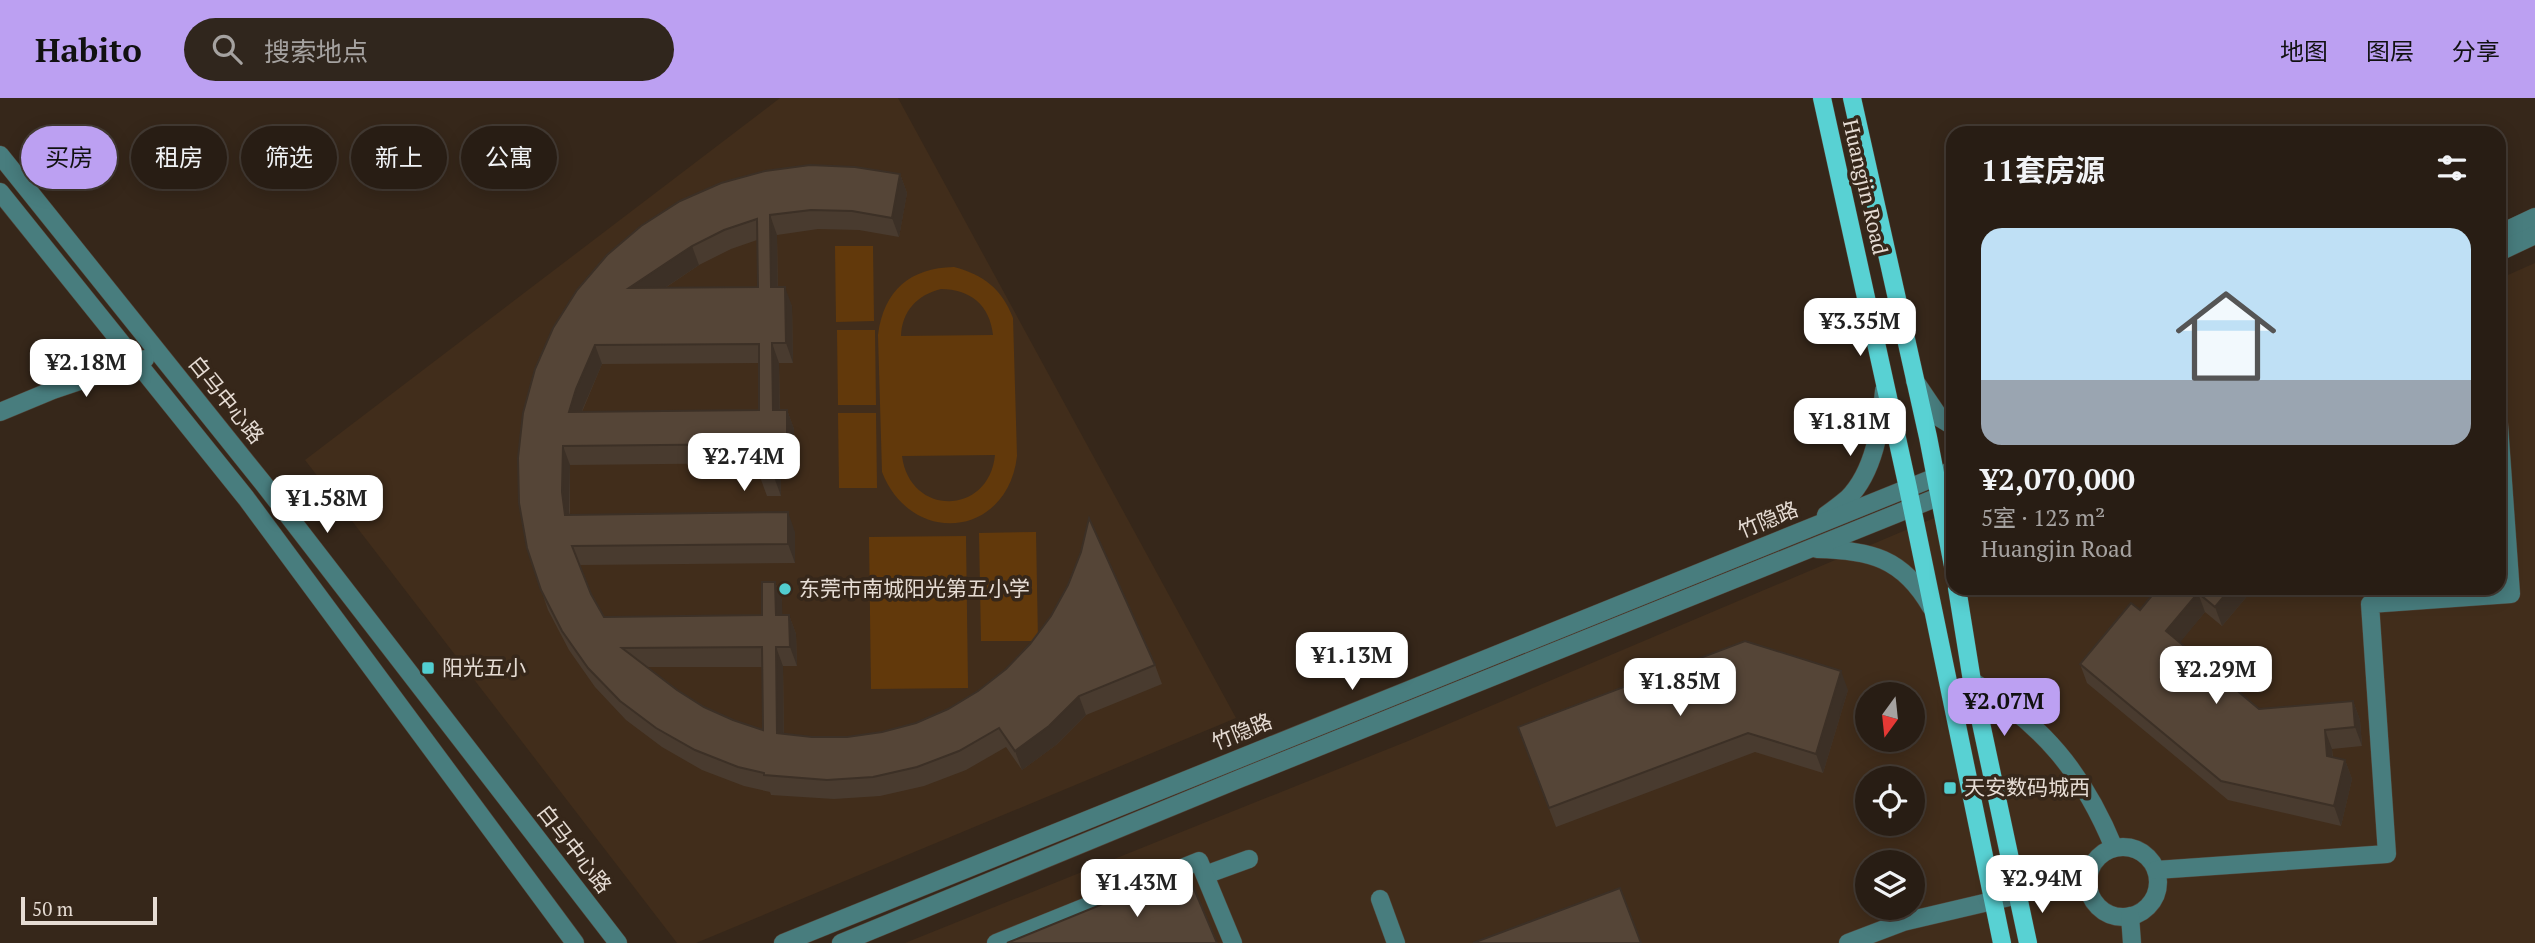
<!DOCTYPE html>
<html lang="zh">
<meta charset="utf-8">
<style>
body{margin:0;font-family:"PT Serif","Noto Sans SC",serif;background:#30261d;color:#f1f3f6;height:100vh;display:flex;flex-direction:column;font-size:26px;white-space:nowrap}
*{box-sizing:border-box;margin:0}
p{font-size:23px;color:#a5a2a0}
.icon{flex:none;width:38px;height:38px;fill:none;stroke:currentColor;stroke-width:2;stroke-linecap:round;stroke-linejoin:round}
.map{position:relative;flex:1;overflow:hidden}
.details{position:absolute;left:1946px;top:28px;width:560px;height:469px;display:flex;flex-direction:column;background:#281d14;border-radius:21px;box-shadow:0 4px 18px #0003,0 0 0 2px #443b34}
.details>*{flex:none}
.guide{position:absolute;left:21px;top:28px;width:665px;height:63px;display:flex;gap:14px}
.needle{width:46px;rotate:195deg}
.controls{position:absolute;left:1855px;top:584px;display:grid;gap:14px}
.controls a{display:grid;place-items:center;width:70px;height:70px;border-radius:50%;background:#281d14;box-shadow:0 4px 18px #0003,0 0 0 2px #443b34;font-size:35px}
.scale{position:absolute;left:21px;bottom:18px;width:136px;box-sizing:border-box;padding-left:7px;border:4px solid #e6dcd4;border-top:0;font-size:19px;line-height:24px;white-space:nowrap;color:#e6dcd4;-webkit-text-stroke:5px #36271a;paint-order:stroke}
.price{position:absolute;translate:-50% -60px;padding:0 16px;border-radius:14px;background:#fff;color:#222;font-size:23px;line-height:46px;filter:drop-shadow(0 2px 4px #0008)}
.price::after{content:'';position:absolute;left:50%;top:42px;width:21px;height:16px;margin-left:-10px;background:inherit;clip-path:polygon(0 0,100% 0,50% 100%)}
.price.current{background:#bca0f2;color:#111}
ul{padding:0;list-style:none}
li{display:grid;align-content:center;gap:14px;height:371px;padding:0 35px}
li+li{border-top:2px solid #443b34}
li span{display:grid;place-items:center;height:217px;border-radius:21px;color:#555}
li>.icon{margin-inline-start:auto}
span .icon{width:126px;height:126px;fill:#fffc;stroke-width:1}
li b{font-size:30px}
h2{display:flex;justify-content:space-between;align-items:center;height:84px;padding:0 35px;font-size:30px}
.pill{padding:0 24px;border-radius:32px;background:#281d14;box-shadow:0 4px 18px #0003,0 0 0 2px #443b34;font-size:24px;line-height:63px}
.pill.current{background:#bca0f2;color:#111}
header{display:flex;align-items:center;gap:42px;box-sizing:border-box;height:98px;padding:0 35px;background:#bca0f2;color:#111}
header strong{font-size:33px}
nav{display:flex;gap:38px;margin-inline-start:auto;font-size:24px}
.search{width:490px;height:63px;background:#30261d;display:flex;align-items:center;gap:18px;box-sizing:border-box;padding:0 24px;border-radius:38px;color:#a5a2a0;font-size:26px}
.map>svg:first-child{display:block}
.built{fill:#412d1b;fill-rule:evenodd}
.green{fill:#62390b;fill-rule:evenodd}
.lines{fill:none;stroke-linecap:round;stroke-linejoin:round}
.minor-casing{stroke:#524438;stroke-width:19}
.major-casing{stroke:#524438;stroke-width:19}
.minor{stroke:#487d7e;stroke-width:18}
.major{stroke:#58d1d3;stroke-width:18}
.wall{fill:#493b2f;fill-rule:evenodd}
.shaded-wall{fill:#3c3026}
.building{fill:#554537;stroke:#3c3026;stroke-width:2;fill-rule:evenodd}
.poi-dot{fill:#52cdcf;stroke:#36271a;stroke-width:2.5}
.labels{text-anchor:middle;stroke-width:7;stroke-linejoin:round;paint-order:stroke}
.street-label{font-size:21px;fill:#e6dcd4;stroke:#36271a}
.poi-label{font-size:21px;fill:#e6dcd4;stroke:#36271a;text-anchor:start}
</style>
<header>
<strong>Habito</strong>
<div class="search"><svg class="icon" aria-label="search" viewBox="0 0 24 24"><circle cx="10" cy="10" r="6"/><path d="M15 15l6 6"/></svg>搜索地点</div>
<nav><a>地图</a><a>图层</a><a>分享</a></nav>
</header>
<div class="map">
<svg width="2535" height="845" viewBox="0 0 2535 845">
<rect width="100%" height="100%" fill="#36271a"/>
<!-- built -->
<g class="built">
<path d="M780 0H898L1236 620 696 845H677L305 362Z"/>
<path d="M2535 165V845H905L1408 643 1953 412V490H2499V181ZM1867 597H1913V642H1867ZM1867 681H1913V726H1867ZM1867 765H1913V810H1867Z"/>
</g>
<!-- green -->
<g class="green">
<path d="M835 148H873L874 223 836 224Z"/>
<path d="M954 169C984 177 1002 191 1013 220L1017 358C1008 439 912 450 882 374L878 237C884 192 910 170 954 169ZM941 191C970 191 990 207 993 237L901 238C902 213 917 197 941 191ZM995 357C989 418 910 419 902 358Z"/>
<path d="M837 232H875L876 307H838Z"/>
<path d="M838 315H876L877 390H839Z"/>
<path d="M1036 434 1038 543H981L979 435Z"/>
<path d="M966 438 968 590 871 591 869 439Z"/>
</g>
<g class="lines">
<!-- minor casing -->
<g class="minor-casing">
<g id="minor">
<path d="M0 57 263 385 618 845"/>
<path d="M0 94 246 400 575 845"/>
<path d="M2499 136 2535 119"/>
<path d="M2499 154 2535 137"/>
<path d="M1915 283 1940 320 1953 328"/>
<path d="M0 314 53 292 145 261"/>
<path d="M1826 417C1833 412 1841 406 1848 400 1874 374 1881 328 1884 293"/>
<path d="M1817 451C1870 452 1903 460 1931 509"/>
<path d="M1972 583C2042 626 2083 674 2114 750"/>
<circle cx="2123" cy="784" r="35"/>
<path d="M2156 772 2387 756 2370 506 2511 496 2499 327"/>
<path d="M1205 777 1249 761"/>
<path d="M1380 801 1396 845"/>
<path d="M2130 818 2132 845"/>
<path d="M783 845 1953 372"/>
<path d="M841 845 1239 681 1953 393"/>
<path d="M996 845 1199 763 1233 845"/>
<path d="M1848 845 1903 824 2018 797"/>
</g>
</g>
<!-- major casing -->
<g class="major-casing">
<g id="major">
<path d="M1822 0 1908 390 2002 845"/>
<path d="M1852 0 1928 339 1953 468"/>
<path d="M1957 490 1972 583 2028 845"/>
</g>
</g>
<!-- minor -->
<use href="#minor" class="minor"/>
<!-- major -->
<use href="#major" class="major"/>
</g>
<!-- wall -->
<g class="wall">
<path d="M900 76 907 95 899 139 859 132 818 131 777 137 778 189 792 208 793 265H779L780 312H787L794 331V365H780L781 398H767L760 379V365L570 367V417L795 434V465L580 467 591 496 604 519 762 517 775 484 782 503V517H789L796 536 797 568H783L784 636 812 639H847L882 634 1155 567 1162 586 1086 617 1056 647 1022 672 1006 649 966 672 924 688 880 698 834 701 771 697 770 694 744 688 702 672 662 649 626 622 595 589 569 552 548 512 527 450 607 157ZM757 142 758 189 665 190 699 167 731 151ZM759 265V312L582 314 602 266ZM647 569H763V632L733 622 704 609 677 592Z"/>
<path d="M2158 490H2254L2222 528 2205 514 2179 545 2259 611 2353 603 2360 622 2362 648 2332 651 2333 659 2345 662 2352 681 2341 728 2228 702 2087 585 2080 566 2140 512Z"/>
<path d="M1848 592 1823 675 1755 654 1556 729 1518 629Z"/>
</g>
<!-- shaded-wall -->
<g class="shaded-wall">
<path d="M900 76 907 95 899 139 892 120Z"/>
<path d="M770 117 777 137 778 208 771 189Z"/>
<path d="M692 148 699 167 636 209 629 190Z"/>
<path d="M785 189 792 208 793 265 786 245Z"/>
<path d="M772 245 779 265 780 331 773 312Z"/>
<path d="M595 247 602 266 583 310 576 333 569 314 576 291Z"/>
<path d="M787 312 794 331V365L787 345Z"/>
<path d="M773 346 780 365 781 398 774 379Z"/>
<path d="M563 348 570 367 569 413 572 436 565 417 562 394Z"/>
<path d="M788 414 795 434V465L788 446Z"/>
<path d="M775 484 782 503 783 536 776 517Z"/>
<path d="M2231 490H2254L2222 528 2215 509Z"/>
<path d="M2198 495 2205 514 2173 553 2166 533Z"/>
<path d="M789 517 796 536 797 568 790 549Z"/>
<path d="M776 549 783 568 784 654 777 635Z"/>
<path d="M1841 573 1848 592 1823 675 1816 656Z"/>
<path d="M1079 598 1086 617 1056 647 1022 672 1015 653Z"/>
<path d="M2353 603 2360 622 2362 648 2355 629Z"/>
<path d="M2325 632 2332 651 2334 677 2327 658Z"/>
<path d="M2345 662 2352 681 2341 728 2334 708Z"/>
</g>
<!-- building -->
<g class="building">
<path d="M810 67 855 69 900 76 892 120 852 113 811 112 770 117 771 189H785L786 245H772L773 312H787V345L773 346 774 379H760V346L563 348 562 394 565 417 788 414V446L572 448 591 496 604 519 762 517V484H775L776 517H789L790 549H776L777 635 812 639H847L882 634 916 625 948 611 978 593 1006 571 1030 546 1051 518 1068 487 1081 454 1089 420 1155 567 1079 598 1049 628 1015 653 999 630 959 653 917 669 873 679 827 682 764 677V675L738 669 695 652 656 630 620 603 588 570 562 533 541 492 527 450 519 405 518 360 523 315 535 271 553 230 577 192 607 157 641 128 680 103 721 85 765 73ZM757 121 758 189 629 190 692 148 724 132ZM759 246V312L569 314 576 291 595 247ZM762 549 763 632 733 622 704 609 677 592 622 550Z"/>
<path d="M2158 490H2231L2215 509 2198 495 2166 533 2259 611 2353 603 2355 629 2325 632 2327 658 2345 662 2334 708 2221 683 2080 566 2131 505 2140 512Z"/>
<path d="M1745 543 1841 573 1816 656 1748 635 1549 710 1518 629Z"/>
<path d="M1186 772 1217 845H1007Z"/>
<path d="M1620 790 1641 845H1473Z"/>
</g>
<!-- markers -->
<g class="poi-dot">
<circle cx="785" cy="491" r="7"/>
<rect x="421" y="563" width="14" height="14" rx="3.5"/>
<rect x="1943" y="683" width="14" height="14" rx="3.5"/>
</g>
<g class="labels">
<!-- street labels -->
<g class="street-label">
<text transform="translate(1865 89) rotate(77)" y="7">Huangjin Road</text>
<text transform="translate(226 302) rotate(51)" y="7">白马中心路</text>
<text transform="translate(1768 422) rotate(-22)" y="7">竹隐路</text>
<text transform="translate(1242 634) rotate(-22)" y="7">竹隐路</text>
<text transform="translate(574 751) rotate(52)" y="7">白马中心路</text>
</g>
<!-- poi labels -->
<g class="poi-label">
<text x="799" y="498">东莞市南城阳光第五小学</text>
<text x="442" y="577">阳光五小</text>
<text x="1964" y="697">天安数码城西</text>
</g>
</g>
</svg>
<div class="controls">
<a><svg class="needle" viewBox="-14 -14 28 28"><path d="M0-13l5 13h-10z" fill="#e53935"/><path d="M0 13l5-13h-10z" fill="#a5a2a0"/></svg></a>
<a><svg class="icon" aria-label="locate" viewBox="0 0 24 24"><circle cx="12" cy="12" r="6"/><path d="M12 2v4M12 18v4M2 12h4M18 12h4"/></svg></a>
<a><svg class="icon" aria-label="layers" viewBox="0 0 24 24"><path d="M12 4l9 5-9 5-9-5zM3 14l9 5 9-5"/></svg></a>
</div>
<div class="scale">50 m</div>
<b class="price" style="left:1860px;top:260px">¥3.35M</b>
<b class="price" style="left:86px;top:301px">¥2.18M</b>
<b class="price" style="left:1850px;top:360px">¥1.81M</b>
<b class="price" style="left:744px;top:395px">¥2.74M</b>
<b class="price" style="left:327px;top:437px">¥1.58M</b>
<b class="price" style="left:1352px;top:594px">¥1.13M</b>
<b class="price" style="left:2216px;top:608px">¥2.29M</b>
<b class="price" style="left:1680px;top:620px">¥1.85M</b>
<b class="price current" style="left:2004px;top:640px">¥2.07M</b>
<b class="price" style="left:2042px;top:817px">¥2.94M</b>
<b class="price" style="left:1137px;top:821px">¥1.43M</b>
<div class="guide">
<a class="pill current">买房</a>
<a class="pill">租房</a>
<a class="pill">筛选</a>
<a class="pill">新上</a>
<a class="pill">公寓</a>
</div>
<section class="details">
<h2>11套房源<svg class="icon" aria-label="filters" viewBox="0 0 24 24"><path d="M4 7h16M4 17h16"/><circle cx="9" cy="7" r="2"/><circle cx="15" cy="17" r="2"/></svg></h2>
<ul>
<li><span style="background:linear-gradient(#bfe0f5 70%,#9aa5b1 0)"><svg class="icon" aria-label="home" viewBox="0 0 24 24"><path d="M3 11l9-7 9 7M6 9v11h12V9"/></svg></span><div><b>¥2,070,000</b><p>5室 · 123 m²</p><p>Huangjin Road</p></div></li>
</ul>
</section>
</div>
